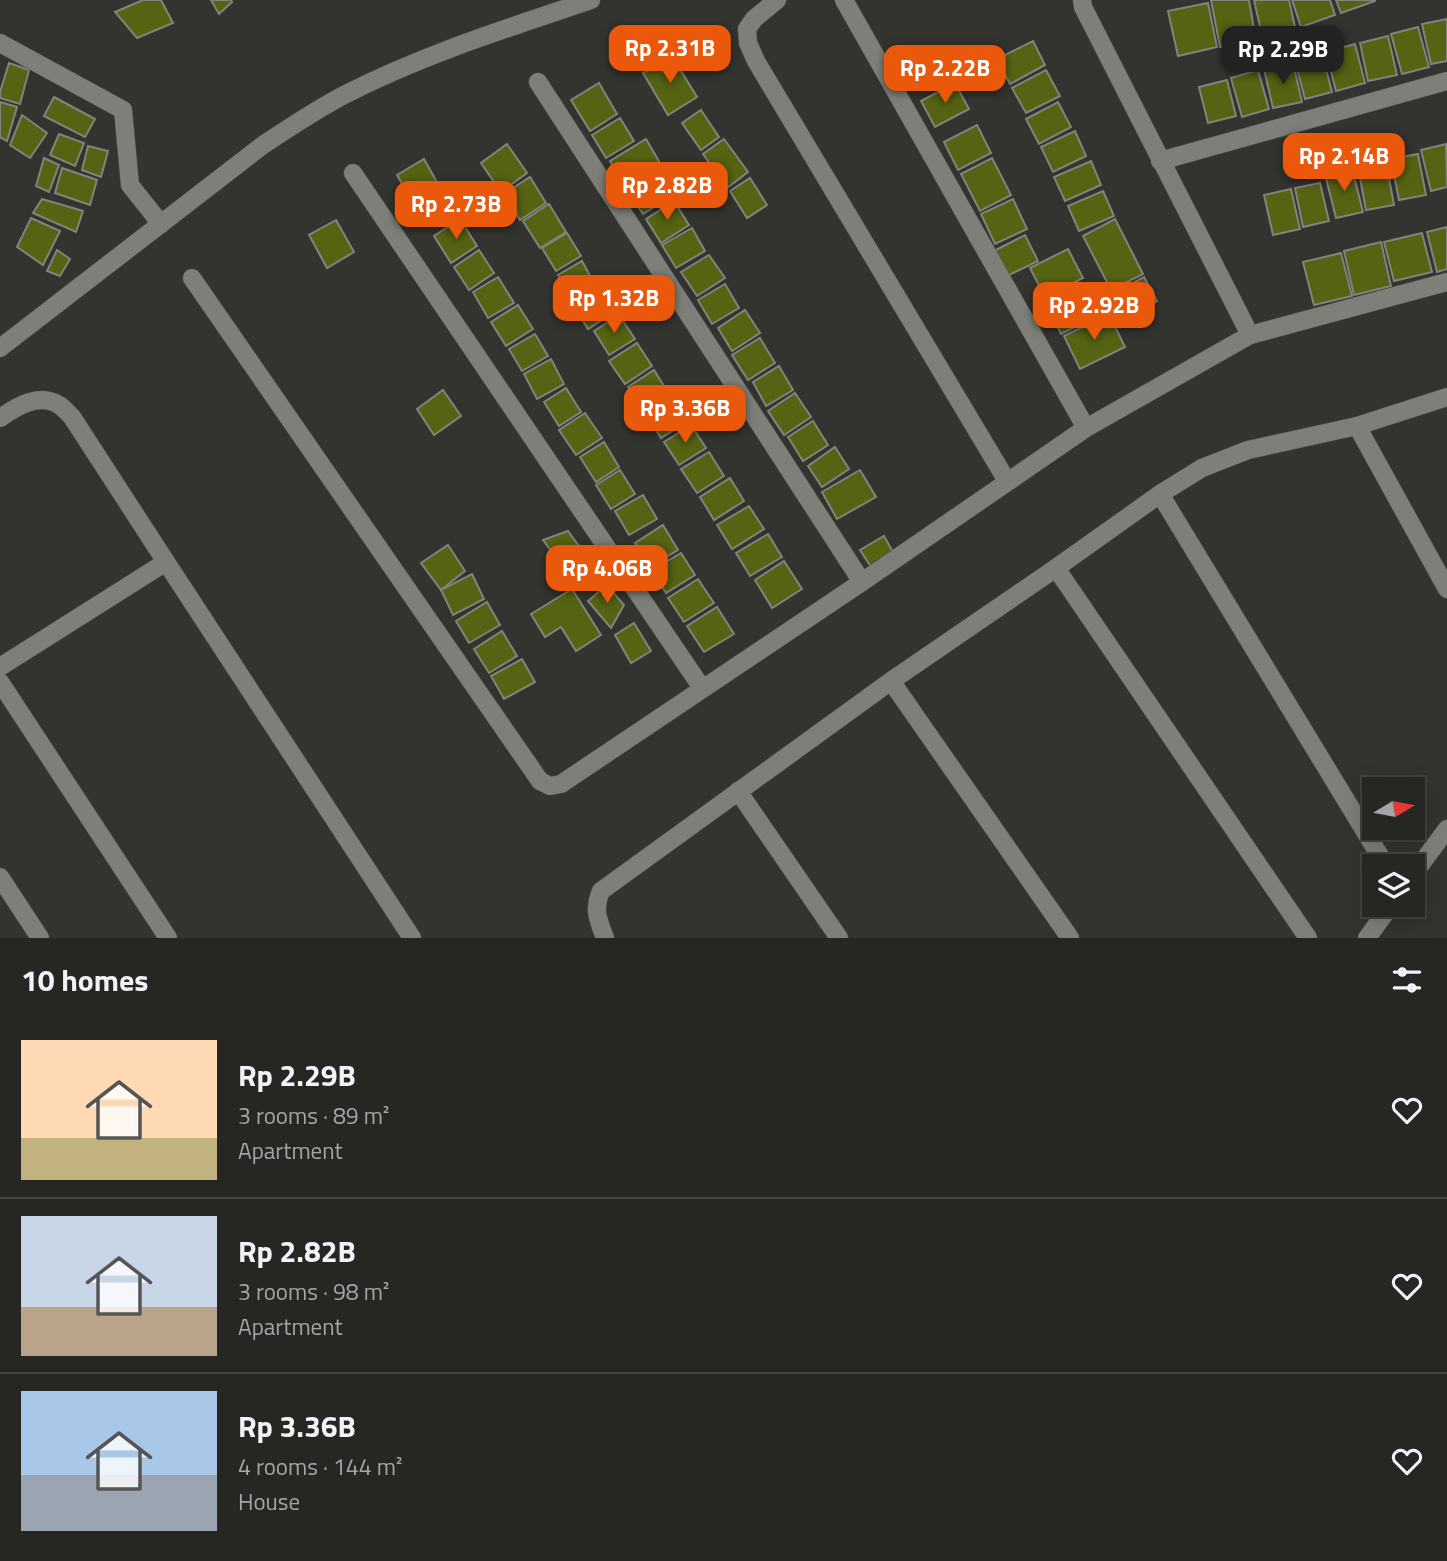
<!DOCTYPE html>
<meta charset="utf-8">
<style>
body{margin:0;font-family:"Titillium Web",sans-serif;background:#2e2f2b;color:#f1f3f6;height:100vh;display:flex;flex-direction:column;font-size:26px;white-space:nowrap}
*{box-sizing:border-box;margin:0}
p{font-size:23px;color:#a4a5a6}
.icon{flex:none;width:38px;height:38px;fill:none;stroke:currentColor;stroke-width:2;stroke-linecap:round;stroke-linejoin:round}
.map{position:relative;height:938px;overflow:hidden}
.drawer{display:flex;flex-direction:column;background:#262723;flex:1}
.drawer>*{flex:none}
.needle{width:46px;rotate:80deg}
.tools{position:absolute;left:1362px;top:777px;display:grid;gap:14px}
.tools a{display:grid;place-items:center;width:63px;height:63px;border-radius:0px;background:#262723;box-shadow:0 4px 18px #0003,0 0 0 2px #424441;font-size:35px}
.price{position:absolute;translate:-50% -60px;padding:0 16px;border-radius:14px;background:#ea580c;color:#fff;font-size:23px;line-height:46px;filter:drop-shadow(0 2px 4px #0008)}
.price::after{content:'';position:absolute;left:50%;top:42px;width:21px;height:16px;margin-left:-10px;background:inherit;clip-path:polygon(0 0,100% 0,50% 100%)}
.price.selected{background:#222;color:#fff}
ul{padding:0;list-style:none}
li{display:flex;align-items:center;gap:21px;height:175px;padding:0 21px}
li+li{border-top:2px solid #424441}
li span{display:grid;place-items:center;flex:none;width:196px;height:140px;border-radius:0px;color:#555}
li>.icon{margin-inline-start:auto}
span .icon{width:84px;height:84px;fill:#fffc;stroke-width:1}
li b{font-size:30px}
h2{display:flex;justify-content:space-between;align-items:center;height:84px;padding:0 21px;font-size:30px}
.map>svg:first-child{display:block}
.building{fill:#556312;stroke:#82837d;stroke-width:2}
.lines{fill:none;stroke-linecap:round;stroke-linejoin:round}
.minor-casing{stroke:#4f504c;stroke-width:19}
.minor{stroke:#7d7f78;stroke-width:18}
</style>
<div class="map">
<svg width="1447" height="938" viewBox="0 0 1447 938">
<rect width="100%" height="100%" fill="#33342f"/>
<!-- building -->
<g class="building">
<path d="M143 0H161L173 23 137 38 115 12Z"/>
<path d="M211 0H231L232 2 219 14Z"/>
<path d="M1211 0H1249L1256 41 1220 47Z"/>
<path d="M1254 0H1289L1295 27 1262 35Z"/>
<path d="M1292 0H1330L1335 15 1301 27Z"/>
<path d="M1336 0H1375V1L1341 13Z"/>
<path d="M1208 3 1217 47 1178 56 1168 11Z"/>
<path d="M1447 19V61L1431 64 1422 24Z"/>
<path d="M1418 27 1429 67 1402 74 1391 34Z"/>
<path d="M1388 36 1397 75 1368 81 1360 43Z"/>
<path d="M1033 41 1045 65 1010 84 997 59Z"/>
<path d="M1355 44 1365 83 1336 91 1326 52Z"/>
<path d="M1322 54 1332 92 1305 99 1295 61Z"/>
<path d="M672 56 697 97 668 115 643 73Z"/>
<path d="M9 63 29 70 20 104 0 98V92Z"/>
<path d="M1293 63 1302 102 1273 108 1264 69Z"/>
<path d="M1046 70 1060 96 1026 113 1012 88Z"/>
<path d="M1258 70 1269 109 1242 117 1231 78Z"/>
<path d="M1227 80 1236 116 1208 123 1199 87Z"/>
<path d="M599 83 617 114 590 131 571 100Z"/>
<path d="M955 83 969 109 935 127 921 101Z"/>
<path d="M54 97 95 119 85 137 44 116Z"/>
<path d="M0 102 17 107 7 141 0 137Z"/>
<path d="M1058 102 1071 127 1039 144 1026 119Z"/>
<path d="M701 110 719 137 701 150 682 123Z"/>
<path d="M22 115 47 133 30 158 10 145Z"/>
<path d="M620 118 634 141 606 158 592 135Z"/>
<path d="M977 125 991 153 958 170 944 142Z"/>
<path d="M1075 131 1086 156 1053 172 1041 147Z"/>
<path d="M59 134 84 143 75 166 50 155Z"/>
<path d="M646 139 660 163 625 185 610 161Z"/>
<path d="M724 139 748 172 727 188 703 154Z"/>
<path d="M507 144 527 173 501 192 481 163Z"/>
<path d="M1446 144 1447 187 1431 191 1421 150Z"/>
<path d="M88 146 108 151 101 177 82 170Z"/>
<path d="M1418 154 1426 195 1399 200 1391 159Z"/>
<path d="M44 158 59 165 49 192 36 186Z"/>
<path d="M992 158 1011 195 980 211 961 174Z"/>
<path d="M424 159 443 193 416 208 397 175Z"/>
<path d="M1091 161 1101 185 1065 201 1054 177Z"/>
<path d="M1386 162 1394 205 1366 210 1358 168Z"/>
<path d="M62 168 97 180 90 205 55 193Z"/>
<path d="M1352 168 1363 212 1336 218 1325 174Z"/>
<path d="M654 172 670 197 643 214 627 190Z"/>
<path d="M530 177 546 203 520 220 504 194Z"/>
<path d="M750 178 767 205 747 218 730 191Z"/>
<path d="M1320 183 1329 221 1303 227 1295 188Z"/>
<path d="M1291 189 1300 229 1273 235 1264 195Z"/>
<path d="M1103 191 1114 216 1079 231 1068 206Z"/>
<path d="M42 199 83 211 76 232 33 213Z"/>
<path d="M1013 199 1027 229 995 244 981 214Z"/>
<path d="M674 201 689 225 661 243 646 219Z"/>
<path d="M549 204 566 232 540 248 523 221Z"/>
<path d="M31 218 60 231 43 265 17 247Z"/>
<path d="M460 219 477 246 451 263 434 236Z"/>
<path d="M1115 219 1143 274 1111 290 1083 236Z"/>
<path d="M336 220 354 252 327 268 309 235Z"/>
<path d="M1447 227V269L1437 272 1427 232Z"/>
<path d="M692 228 705 251 676 268 662 245Z"/>
<path d="M567 233 581 256 556 271 542 248Z"/>
<path d="M1422 233 1432 272 1394 281 1384 242Z"/>
<path d="M1025 235 1038 261 1007 276 994 251Z"/>
<path d="M1381 242 1391 286 1354 295 1344 251Z"/>
<path d="M1068 249 1083 278 1045 297 1030 268Z"/>
<path d="M57 250 70 259 60 276 47 271Z"/>
<path d="M479 250 494 273 469 290 454 267Z"/>
<path d="M1341 253 1352 296 1314 305 1303 262Z"/>
<path d="M709 255 725 278 697 296 681 272Z"/>
<path d="M582 261 595 285 572 299 558 275Z"/>
<path d="M498 277 514 303 488 318 473 292Z"/>
<path d="M1144 277 1157 301 1123 319 1110 295Z"/>
<path d="M1079 283 1096 317 1061 334 1045 300Z"/>
<path d="M725 284 739 308 712 324 698 300Z"/>
<path d="M599 289 613 313 588 329 573 305Z"/>
<path d="M518 305 533 329 506 346 491 322Z"/>
<path d="M745 310 760 333 732 351 718 328Z"/>
<path d="M1109 314 1125 347 1080 369 1064 336Z"/>
<path d="M619 315 635 339 609 355 594 331Z"/>
<path d="M535 334 548 356 522 371 509 349Z"/>
<path d="M760 338 775 363 748 380 732 355Z"/>
<path d="M637 343 652 366 625 384 609 361Z"/>
<path d="M551 359 564 384 537 399 524 374Z"/>
<path d="M779 366 793 390 766 406 753 382Z"/>
<path d="M654 370 669 394 644 411 628 387Z"/>
<path d="M566 388 581 412 559 426 544 402Z"/>
<path d="M443 390 461 416 434 435 417 409Z"/>
<path d="M795 393 811 417 784 435 768 411Z"/>
<path d="M672 398 686 422 661 438 646 414Z"/>
<path d="M585 413 602 438 576 455 559 430Z"/>
<path d="M813 421 828 445 803 461 788 437Z"/>
<path d="M691 425 706 448 679 465 664 442Z"/>
<path d="M604 442 619 467 596 482 580 457Z"/>
<path d="M835 447 849 469 822 487 808 466Z"/>
<path d="M709 452 724 476 697 493 681 469Z"/>
<path d="M620 470 635 494 611 509 596 485Z"/>
<path d="M860 470 876 497 837 519 822 492Z"/>
<path d="M730 478 744 501 714 520 700 497Z"/>
<path d="M643 495 657 519 629 535 615 511Z"/>
<path d="M749 506 764 529 732 549 717 525Z"/>
<path d="M663 525 678 550 650 567 635 543Z"/>
<path d="M568 531 584 553 564 568 543 540Z"/>
<path d="M768 534 782 557 750 576 736 553Z"/>
<path d="M884 536 894 554 871 567 860 550Z"/>
<path d="M448 545 465 571 441 590 421 563Z"/>
<path d="M681 553 695 575 666 593 652 570Z"/>
<path d="M784 561 802 589 772 608 755 580Z"/>
<path d="M472 574 484 599 453 615 441 590Z"/>
<path d="M698 579 714 603 684 622 668 598Z"/>
<path d="M607 585 624 605 611 628 588 601Z"/>
<path d="M572 589 601 635 576 651 561 627 545 637 531 614Z"/>
<path d="M487 602 500 625 469 643 456 621Z"/>
<path d="M717 607 734 634 704 652 687 626Z"/>
<path d="M634 623 651 651 631 663 615 635Z"/>
<path d="M502 631 517 656 489 673 474 649Z"/>
<path d="M522 659 535 682 504 699 491 676Z"/>
</g>
<g class="lines">
<!-- minor casing -->
<g class="minor-casing">
<g id="minor">
<path d="M777 0 754 19 747 29 748 43 756 61 1007 481"/>
<path d="M844 0 1086 428"/>
<path d="M1082 0 1083 7 1250 335"/>
<path d="M0 43 123 110 130 185 161 224"/>
<path d="M538 82 862 582"/>
<path d="M1160 161 1447 81"/>
<path d="M353 173 702 688"/>
<path d="M192 278 540 781 550 786 561 784 862 582 1086 428 1250 335 1447 282"/>
<path d="M0 348 263 145C290 127 317 109 346 94 424 54 508 28 591 0"/>
<path d="M0 418C16 407 39 392 59 405 64 408 68 413 72 417L166 562"/>
<path d="M1357 426 1447 589"/>
<path d="M1160 494 1386 866"/>
<path d="M1056 568 1308 938"/>
<path d="M0 667 166 562 412 938"/>
<path d="M891 681 1056 568 1160 494 1202 468 1248 450 1357 426 1447 397"/>
<path d="M0 682 168 938"/>
<path d="M738 791 839 938"/>
<path d="M1412 876 1447 829"/>
<path d="M0 877 40 938"/>
<path d="M605 938C598 919 593 910 601 891L891 681 1070 938"/>
<path d="M1367 938 1391 905"/>
</g>
</g>
<!-- minor -->
<use href="#minor" class="minor"/>
</g>
</svg>
<div class="tools">
<a><svg class="needle" viewBox="-14 -14 28 28"><path d="M0-13l5 13h-10z" fill="#e53935"/><path d="M0 13l5-13h-10z" fill="#a4a5a6"/></svg></a>
<a><svg class="icon" aria-label="layers" viewBox="0 0 24 24"><path d="M12 4l9 5-9 5-9-5zM3 14l9 5 9-5"/></svg></a>
</div>
<b class="price" style="left:670px;top:85px">Rp 2.31B</b>
<b class="price selected" style="left:1283px;top:86px">Rp 2.29B</b>
<b class="price" style="left:945px;top:105px">Rp 2.22B</b>
<b class="price" style="left:1344px;top:193px">Rp 2.14B</b>
<b class="price" style="left:667px;top:222px">Rp 2.82B</b>
<b class="price" style="left:456px;top:241px">Rp 2.73B</b>
<b class="price" style="left:614px;top:335px">Rp 1.32B</b>
<b class="price" style="left:1094px;top:342px">Rp 2.92B</b>
<b class="price" style="left:685px;top:445px">Rp 3.36B</b>
<b class="price" style="left:607px;top:605px">Rp 4.06B</b>
</div>
<section class="drawer">
<h2>10 homes<svg class="icon" aria-label="filters" viewBox="0 0 24 24"><path d="M4 7h16M4 17h16"/><circle cx="9" cy="7" r="2"/><circle cx="15" cy="17" r="2"/></svg></h2>
<ul>
<li><span style="background:linear-gradient(#ffd9b3 70%,#c2b280 0)"><svg class="icon" aria-label="home" viewBox="0 0 24 24"><path d="M3 11l9-7 9 7M6 9v11h12V9"/></svg></span><div><b>Rp 2.29B</b><p>3 rooms · 89 m²</p><p>Apartment</p></div><svg class="icon" aria-label="heart" viewBox="0 0 24 24"><path d="M12 20l-8-8c-3-5 5-10 8-4 3-6 11-1 8 4z"/></svg></li>
<li><span style="background:linear-gradient(#c9d6e8 65%,#b9a48a 0)"><svg class="icon" aria-label="home" viewBox="0 0 24 24"><path d="M3 11l9-7 9 7M6 9v11h12V9"/></svg></span><div><b>Rp 2.82B</b><p>3 rooms · 98 m²</p><p>Apartment</p></div><svg class="icon" aria-label="heart" viewBox="0 0 24 24"><path d="M12 20l-8-8c-3-5 5-10 8-4 3-6 11-1 8 4z"/></svg></li>
<li><span style="background:linear-gradient(#a9c7e8 60%,#9aa5b1 0)"><svg class="icon" aria-label="home" viewBox="0 0 24 24"><path d="M3 11l9-7 9 7M6 9v11h12V9"/></svg></span><div><b>Rp 3.36B</b><p>4 rooms · 144 m²</p><p>House</p></div><svg class="icon" aria-label="heart" viewBox="0 0 24 24"><path d="M12 20l-8-8c-3-5 5-10 8-4 3-6 11-1 8 4z"/></svg></li>
</ul>
</section>
